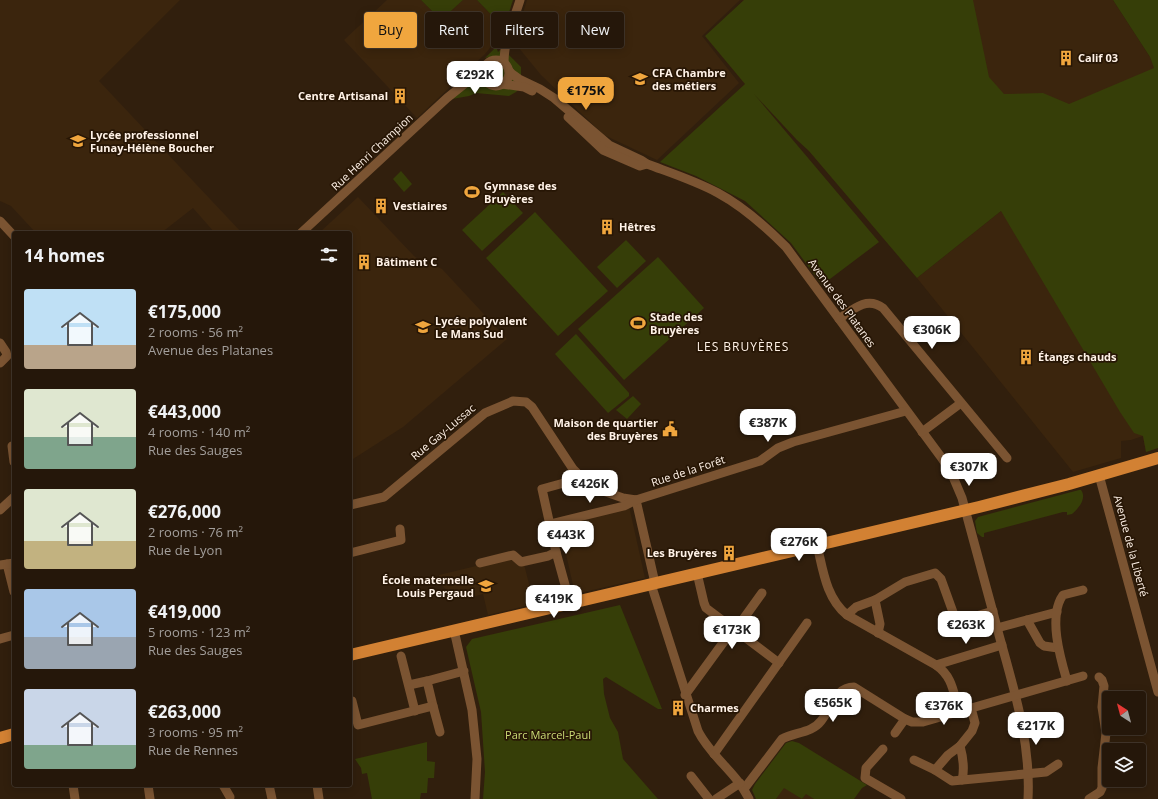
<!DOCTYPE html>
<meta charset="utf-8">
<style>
body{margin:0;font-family:"Open Sans",sans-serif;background:#2d2013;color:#f1f3f6;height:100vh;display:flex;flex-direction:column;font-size:15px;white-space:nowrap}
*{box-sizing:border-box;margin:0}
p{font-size:13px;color:#a39f9c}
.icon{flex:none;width:22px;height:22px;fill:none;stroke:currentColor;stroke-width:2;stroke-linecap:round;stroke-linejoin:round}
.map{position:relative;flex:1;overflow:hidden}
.details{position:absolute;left:12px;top:231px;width:340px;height:556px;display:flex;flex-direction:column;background:#25170a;border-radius:4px;box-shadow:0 2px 10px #0003,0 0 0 1px #42362b}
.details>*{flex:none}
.banner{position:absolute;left:364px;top:12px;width:380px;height:36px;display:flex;gap:8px}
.needle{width:26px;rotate:324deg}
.controls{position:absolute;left:1102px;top:691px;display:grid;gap:8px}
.controls a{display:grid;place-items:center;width:44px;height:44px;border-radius:4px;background:#25170a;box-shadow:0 2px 10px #0003,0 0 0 1px #42362b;font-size:20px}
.price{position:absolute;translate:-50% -34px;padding:0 9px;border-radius:8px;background:#fff;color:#222;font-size:13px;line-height:26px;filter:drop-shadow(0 1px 2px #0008)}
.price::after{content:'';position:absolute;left:50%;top:24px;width:12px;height:9px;margin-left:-6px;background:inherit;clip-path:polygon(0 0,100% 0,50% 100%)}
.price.current{background:#f0a63e;color:#111}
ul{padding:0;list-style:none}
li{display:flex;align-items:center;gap:12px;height:100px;padding:0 12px}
li span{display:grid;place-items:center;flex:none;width:112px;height:80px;border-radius:4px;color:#555}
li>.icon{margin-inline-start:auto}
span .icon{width:48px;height:48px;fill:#fffc;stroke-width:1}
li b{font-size:17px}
h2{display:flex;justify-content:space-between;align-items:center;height:48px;padding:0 12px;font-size:17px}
.tag{padding:0 14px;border-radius:4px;background:#25170a;box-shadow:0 2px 10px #0003,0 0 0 1px #42362b;font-size:14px;line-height:36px}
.tag.current{background:#f0a63e;color:#111}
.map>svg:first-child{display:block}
.built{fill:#3b250d}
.green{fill:#363e08}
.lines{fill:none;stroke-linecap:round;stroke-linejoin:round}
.minor{stroke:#7b5432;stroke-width:9}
.major{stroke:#d28133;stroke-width:12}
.labels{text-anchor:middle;stroke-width:3.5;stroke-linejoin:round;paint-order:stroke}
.poi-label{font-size:11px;font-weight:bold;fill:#fff2e7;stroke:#271605;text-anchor:start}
.street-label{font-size:11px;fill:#fff2e7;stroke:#271605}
.park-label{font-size:11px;fill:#cbdc76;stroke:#271605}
.neighbourhood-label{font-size:12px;letter-spacing:1px;fill:#fff2e7;stroke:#271605}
</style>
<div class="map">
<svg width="1158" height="799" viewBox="0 0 1158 799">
<rect width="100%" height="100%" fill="#311f0d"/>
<!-- built -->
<g class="built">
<path d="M0 0H180L99 81 242 233H215L193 208 161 233H36L11 206 0 201Z"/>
<path d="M387 0H421L441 20 463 0H477L504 28 498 38 485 54 417 118 344 40Z"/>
<path d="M527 0H740L702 36 739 83 657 160 604 135 541 75 514 42Z"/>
<path d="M744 0H1113L1150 57 1158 76V448L1146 452 1143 436 1131 440 1121 441V458L1073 472 917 278 1001 211 797 140 706 36Z"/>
<path d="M358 197 414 256 424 263 432 264 442 269 507 339 403 427 353 459 350 454V233H319Z"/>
<path d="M629 506 645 578 575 594 559 523Z"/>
<path d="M513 557 516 559 518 566 524 564 534 604 488 615 483 594 465 599 456 590 451 594 438 582 439 575Z"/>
<path d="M784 787 802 799 806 793 814 799H776Z"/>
</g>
<!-- green -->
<g class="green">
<path d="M421 0H463L441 20Z"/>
<path d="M477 0H513L504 28Z"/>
<path d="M744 0H973L989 77 1004 94 1043 93 1069 104 1154 68 1150 57 1113 0H1158V448L1146 452 1143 436 1134 433 1120 412 1001 211 917 278 809 151 797 140 754 94 879 242 822 285 791 243 745 201 696 176 660 162 745 84 705 36Z"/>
<path d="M495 48 497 49 498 52 500 50 507 53 521 67V75L516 86 519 89 516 92 509 96 476 93 469 96 452 99 483 74C486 85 500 91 507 80 515 68 503 58 492 60L495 56 485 58Z"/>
<circle cx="496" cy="73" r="10"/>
<path d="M401 171 412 184 404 192 393 179Z"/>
<path d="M503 192 523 213 482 251 462 230Z"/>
<path d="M535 212 608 291 558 336 486 258Z"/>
<path d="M626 240 646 261 617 288 597 267Z"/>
<path d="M658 257 704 308 624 380 578 329Z"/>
<path d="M576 334 629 393V396L608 413 555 354Z"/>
<path d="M633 396 641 404 627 419 616 410Z"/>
<path d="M1079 490H1081C1087 498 1079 508 1072 514L1067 515V512H1063L984 533V537H982L977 533 975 521 978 517Z"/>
<path d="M620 605 662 709H658L606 677 603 679 604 694 610 718 618 732 623 759 658 799H483L485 772 481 712 466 647 472 639Z"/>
<path d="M792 741 799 743 867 785 862 788 854 799H814L806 794 802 799 784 788 776 799H756L752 790 755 784 786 743Z"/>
<path d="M427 742V761L435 762 434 778H428L427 793H421L420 799H372L367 773 362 774 361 768 355 759Z"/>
</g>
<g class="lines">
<!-- minor -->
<g class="minor">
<circle cx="496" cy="73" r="13"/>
<path d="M504 62C504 40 514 20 520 0"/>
<path d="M509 71 512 74 519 79 540 89 554 98 609 145 641 160 647 164C671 173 696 181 718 193 744 207 765 226 786 247L941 457 951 472 962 498C974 543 987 589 999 635 1014 689 1031 743 1028 799"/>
<path d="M502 84 524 87 532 91"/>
<path d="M568 117 603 150 640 166 647 164"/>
<path d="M0 221 14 236"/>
<path d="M301 233 447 98 483 69"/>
<path d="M839 319C853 309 867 296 883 308L1007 458"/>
<path d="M0 343 6 352 7 356 0 363"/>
<path d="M922 432 961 403"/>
<path d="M12 446 14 462"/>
<path d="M1099 475 1158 692"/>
<path d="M636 500 655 583"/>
<path d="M350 505 384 497 485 413 513 401 526 402 532 407 573 469 582 478 591 485 606 492 623 498 636 500"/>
<path d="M0 510 14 497"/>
<path d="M550 524 624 506 636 500 760 461 778 448 793 442 906 411"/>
<path d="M817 545C823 570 826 598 847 615L936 665C953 677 953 692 959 711"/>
<path d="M556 552 570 603"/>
<path d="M350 553 401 540 400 529"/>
<path d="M480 563 513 555 521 562 548 556 556 552 542 489 582 478"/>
<path d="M7 564 14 592"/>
<path d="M0 565 14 563"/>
<path d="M697 573 704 603 706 608 779 663"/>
<path d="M651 584 698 731C711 757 737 773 749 799"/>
<path d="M875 600 880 624 878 633"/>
<path d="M847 615 856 607 875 600 905 582 935 573 941 579 954 615 963 620 993 611"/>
<path d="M1027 620 1040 643 1044 646 1058 648"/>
<path d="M997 628 1057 612"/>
<path d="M454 630 472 710 477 759 475 799"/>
<path d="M0 639 14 635"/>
<path d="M401 656 415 711"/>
<path d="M936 665 1002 645"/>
<path d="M1067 681C1060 657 1048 616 1063 595L1083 590"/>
<path d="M409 685 427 681"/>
<path d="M685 695 728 636 739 625 762 593"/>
<path d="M350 701H352L358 725 433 706 427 681 464 671"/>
<path d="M433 706 440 732"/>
<path d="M895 733 905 719"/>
<path d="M960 746C963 757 965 768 962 780"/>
<path d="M883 749 866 768 865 778 901 799"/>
<path d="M714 754 807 623"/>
<path d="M914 760 935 770 952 781 1046 772 1058 764"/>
<path d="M935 770 948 755 960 746 972 731 975 723 971 708"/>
<path d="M691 776 709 799"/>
<path d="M73 785 75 799"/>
<path d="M148 785 150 799"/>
<path d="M223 785 230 797"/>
<path d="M269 785 272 799"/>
<path d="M317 785 319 799"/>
<path d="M744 789 782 739C795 732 812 733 821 721 832 708 835 687 854 687L905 719 912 722H923L1083 676"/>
<path d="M716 799 740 783"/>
<path d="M1089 799 1100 792 1102 788V768L1106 733 1102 707 1104 686 1102 680 1099 677"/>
</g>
<!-- major -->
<g class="major">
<path d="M350 655 979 507 1069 484 1158 458"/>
<path d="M0 738 14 734"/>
</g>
</g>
<!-- icons -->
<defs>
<g id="building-bare" transform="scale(1.2)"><path d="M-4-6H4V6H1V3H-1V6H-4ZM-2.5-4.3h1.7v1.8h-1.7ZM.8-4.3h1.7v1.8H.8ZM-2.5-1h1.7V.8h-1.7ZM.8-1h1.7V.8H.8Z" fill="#f0a63e" stroke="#271605" stroke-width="2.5" paint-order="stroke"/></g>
<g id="school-bare" transform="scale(1.2)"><path d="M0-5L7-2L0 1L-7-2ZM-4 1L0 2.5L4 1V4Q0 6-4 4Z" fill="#f0a63e" stroke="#271605" stroke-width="2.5" paint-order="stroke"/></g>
<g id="stadium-bare" transform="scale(1.2)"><path d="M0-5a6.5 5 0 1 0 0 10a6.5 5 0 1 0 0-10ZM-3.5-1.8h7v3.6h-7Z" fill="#f0a63e" stroke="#271605" stroke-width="2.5" paint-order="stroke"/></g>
<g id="civic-bare" transform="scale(1.2)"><path d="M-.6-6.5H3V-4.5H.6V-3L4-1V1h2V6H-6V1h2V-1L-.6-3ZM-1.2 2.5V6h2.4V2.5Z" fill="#f0a63e" stroke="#271605" stroke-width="2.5" paint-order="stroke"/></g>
</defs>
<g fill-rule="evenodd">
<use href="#building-bare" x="1066" y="58"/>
<use href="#school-bare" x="640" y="79"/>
<use href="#building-bare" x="400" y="96"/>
<use href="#school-bare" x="78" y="141"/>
<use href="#stadium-bare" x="472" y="192"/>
<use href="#building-bare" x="381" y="206"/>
<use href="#building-bare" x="607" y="227"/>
<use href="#building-bare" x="364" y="262"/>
<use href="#stadium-bare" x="638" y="323"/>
<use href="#school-bare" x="423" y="327"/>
<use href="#building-bare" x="1026" y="357"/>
<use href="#civic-bare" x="670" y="429"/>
<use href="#building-bare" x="729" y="553"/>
<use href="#school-bare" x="486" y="586"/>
<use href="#building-bare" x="678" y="708"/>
</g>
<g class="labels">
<!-- poi labels -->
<g class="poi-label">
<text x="1078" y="62">Calif 03</text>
<text x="652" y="77">CFA Chambre<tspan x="652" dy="13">des métiers</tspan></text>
<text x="388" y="100" text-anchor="end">Centre Artisanal</text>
<text x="90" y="139">Lycée professionnel<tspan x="90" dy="13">Funay-Hélène Boucher</tspan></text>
<text x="484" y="190">Gymnase des<tspan x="484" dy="13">Bruyères</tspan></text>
<text x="393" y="210">Vestiaires</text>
<text x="619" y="231">Hêtres</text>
<text x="376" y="266">Bâtiment C</text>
<text x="650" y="321">Stade des<tspan x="650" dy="13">Bruyères</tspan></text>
<text x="435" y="325">Lycée polyvalent<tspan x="435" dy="13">Le Mans Sud</tspan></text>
<text x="1038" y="361">Étangs chauds</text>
<text x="658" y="427" text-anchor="end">Maison de quartier<tspan x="658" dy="13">des Bruyères</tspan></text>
<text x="717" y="557" text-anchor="end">Les Bruyères</text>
<text x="474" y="584" text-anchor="end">École maternelle<tspan x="474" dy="13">Louis Pergaud</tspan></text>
<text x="690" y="712">Charmes</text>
</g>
<!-- street labels -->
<g class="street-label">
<text transform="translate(372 152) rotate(-43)" y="4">Rue Henri Champion</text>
<text transform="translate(842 303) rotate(54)" y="4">Avenue des Platanes</text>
<text transform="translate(443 432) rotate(-40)" y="4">Rue Gay-Lussac</text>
<text transform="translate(688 471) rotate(-18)" y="4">Rue de la Forêt</text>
<text transform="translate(1131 546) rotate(75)" y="4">Avenue de la Liberté</text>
</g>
<!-- park labels -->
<g class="park-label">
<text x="548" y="739">Parc Marcel-Paul</text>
</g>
<!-- neighbourhood labels -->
<g class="neighbourhood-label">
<text x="743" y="351">LES BRUYÈRES</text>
</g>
</g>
</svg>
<div class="controls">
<a><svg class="needle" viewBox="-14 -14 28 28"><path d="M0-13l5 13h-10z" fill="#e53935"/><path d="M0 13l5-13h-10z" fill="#a39f9c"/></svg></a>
<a><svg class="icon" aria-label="layers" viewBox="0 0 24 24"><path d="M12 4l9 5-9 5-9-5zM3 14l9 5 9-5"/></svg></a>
</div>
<b class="price" style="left:475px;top:95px">€292K</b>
<b class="price current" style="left:586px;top:111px">€175K</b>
<b class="price" style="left:932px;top:350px">€306K</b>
<b class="price" style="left:768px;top:443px">€387K</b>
<b class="price" style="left:969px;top:487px">€307K</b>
<b class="price" style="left:590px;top:504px">€426K</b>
<b class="price" style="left:566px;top:555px">€443K</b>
<b class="price" style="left:799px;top:562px">€276K</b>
<b class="price" style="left:554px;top:619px">€419K</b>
<b class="price" style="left:966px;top:645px">€263K</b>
<b class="price" style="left:732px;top:650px">€173K</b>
<b class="price" style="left:833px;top:723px">€565K</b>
<b class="price" style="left:944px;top:726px">€376K</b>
<b class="price" style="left:1036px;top:746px">€217K</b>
<div class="banner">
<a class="tag current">Buy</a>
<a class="tag">Rent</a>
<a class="tag">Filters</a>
<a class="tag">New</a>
</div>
<section class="details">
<h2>14 homes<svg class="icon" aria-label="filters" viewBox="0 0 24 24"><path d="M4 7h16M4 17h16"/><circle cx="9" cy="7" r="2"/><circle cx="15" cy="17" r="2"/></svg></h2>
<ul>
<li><span style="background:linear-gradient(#bfe0f5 70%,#b9a48a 0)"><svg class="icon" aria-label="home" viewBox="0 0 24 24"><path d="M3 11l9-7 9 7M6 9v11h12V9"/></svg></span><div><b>€175,000</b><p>2 rooms · 56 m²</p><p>Avenue des Platanes</p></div></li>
<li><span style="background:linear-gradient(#dfe7d0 60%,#7fa58c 0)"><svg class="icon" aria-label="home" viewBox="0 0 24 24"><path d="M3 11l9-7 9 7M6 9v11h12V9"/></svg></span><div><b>€443,000</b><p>4 rooms · 140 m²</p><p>Rue des Sauges</p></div></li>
<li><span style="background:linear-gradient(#dfe7d0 65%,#c2b280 0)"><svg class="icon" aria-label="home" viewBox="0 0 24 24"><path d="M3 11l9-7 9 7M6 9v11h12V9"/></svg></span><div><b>€276,000</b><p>2 rooms · 76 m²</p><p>Rue de Lyon</p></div></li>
<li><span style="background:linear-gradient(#a9c7e8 60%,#9aa5b1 0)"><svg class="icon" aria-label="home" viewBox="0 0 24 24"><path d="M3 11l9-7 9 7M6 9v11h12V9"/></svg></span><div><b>€419,000</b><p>5 rooms · 123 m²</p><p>Rue des Sauges</p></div></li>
<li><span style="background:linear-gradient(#c9d6e8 70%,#7fa58c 0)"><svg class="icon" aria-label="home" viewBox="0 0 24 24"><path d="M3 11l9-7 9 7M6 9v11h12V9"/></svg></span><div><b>€263,000</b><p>3 rooms · 95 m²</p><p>Rue de Rennes</p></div></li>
</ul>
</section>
</div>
